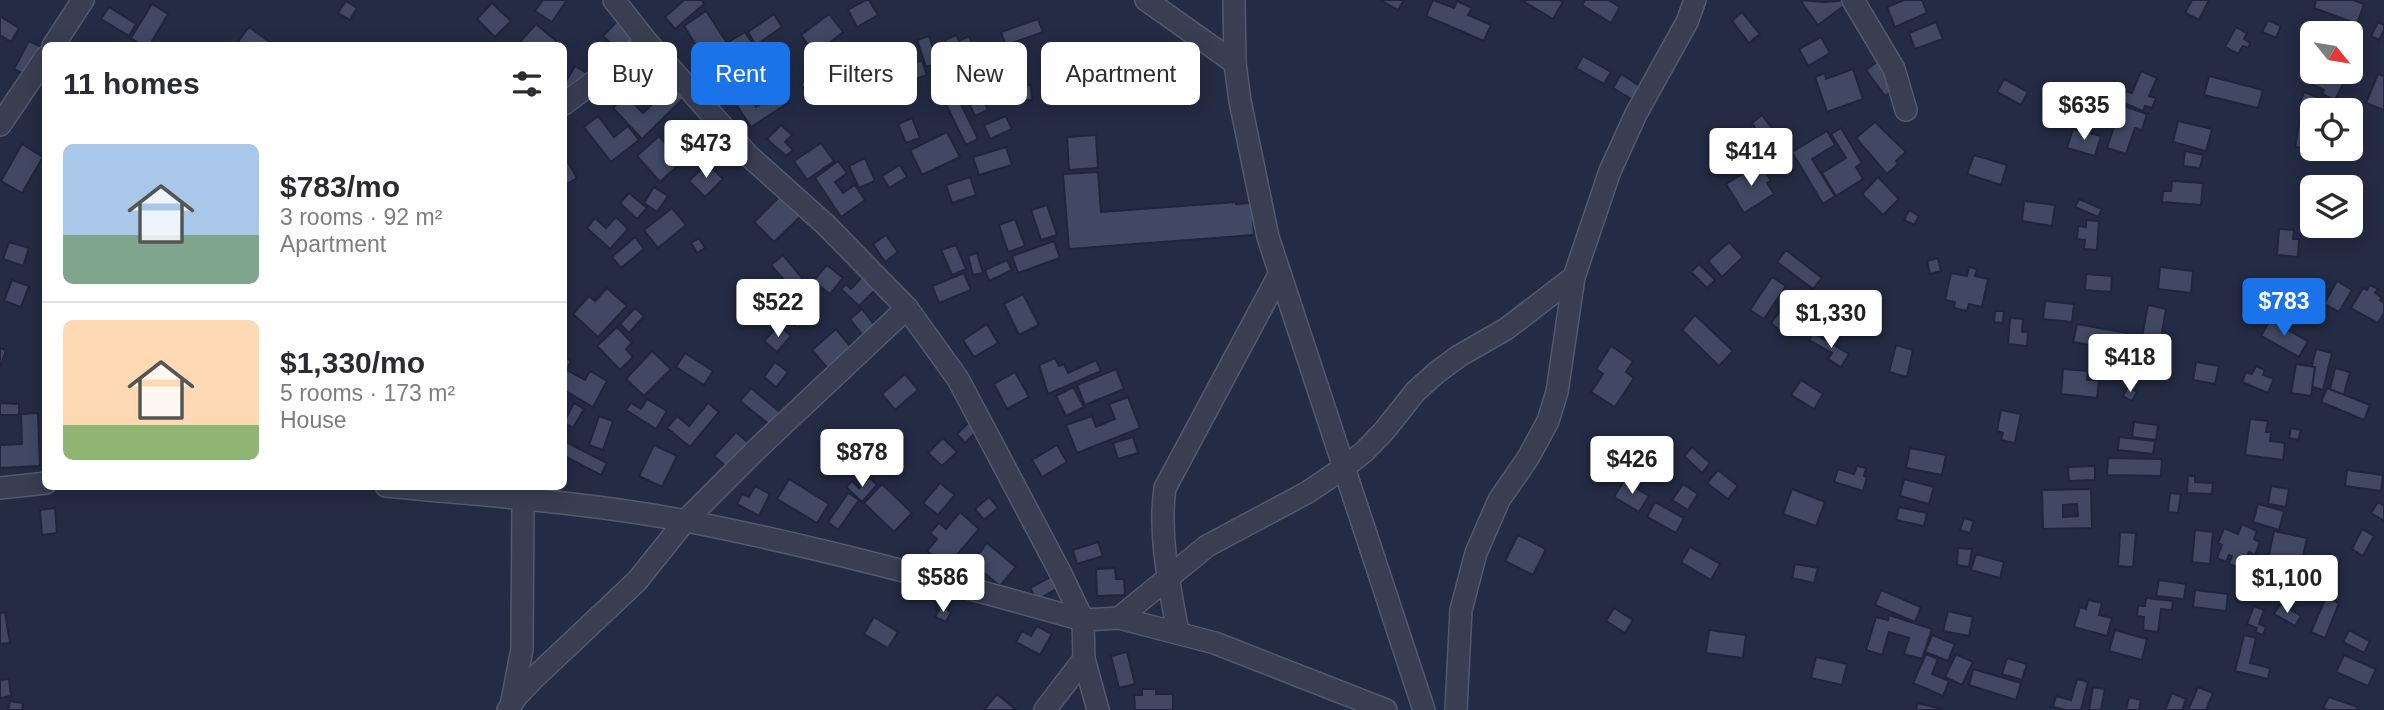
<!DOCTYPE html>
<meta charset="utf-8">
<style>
body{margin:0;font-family:Arial,sans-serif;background:#f7f7f7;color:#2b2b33;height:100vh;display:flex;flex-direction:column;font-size:26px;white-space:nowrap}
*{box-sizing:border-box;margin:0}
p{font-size:23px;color:#7c7c81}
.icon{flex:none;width:38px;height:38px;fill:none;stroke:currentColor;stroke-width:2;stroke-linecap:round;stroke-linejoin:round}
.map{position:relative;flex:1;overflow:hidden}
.sheet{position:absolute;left:42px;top:42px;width:525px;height:448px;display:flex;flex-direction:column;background:#fff;border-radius:10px;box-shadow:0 4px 18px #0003}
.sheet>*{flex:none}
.guide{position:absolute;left:588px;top:42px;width:665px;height:63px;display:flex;gap:14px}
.needle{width:46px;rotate:120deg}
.fabs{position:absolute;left:2300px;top:21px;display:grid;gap:14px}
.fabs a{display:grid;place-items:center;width:63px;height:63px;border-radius:10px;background:#fff;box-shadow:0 4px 18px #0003;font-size:35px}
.price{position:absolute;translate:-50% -60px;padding:0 16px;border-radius:7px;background:#fff;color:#222;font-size:23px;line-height:46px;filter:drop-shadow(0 2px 4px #0008)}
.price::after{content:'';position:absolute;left:50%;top:42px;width:21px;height:16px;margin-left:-10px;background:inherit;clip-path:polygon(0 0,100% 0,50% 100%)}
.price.on{background:#1a73e8;color:#fff}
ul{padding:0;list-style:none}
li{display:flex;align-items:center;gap:21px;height:175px;padding:0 21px}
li+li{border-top:2px solid #e1e1e2}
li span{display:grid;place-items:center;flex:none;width:196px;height:140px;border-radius:10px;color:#555}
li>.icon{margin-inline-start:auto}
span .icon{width:84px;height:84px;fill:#fffc;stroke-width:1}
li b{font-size:30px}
h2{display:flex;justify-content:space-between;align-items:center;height:84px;padding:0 21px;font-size:30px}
.chip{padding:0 24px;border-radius:10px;background:#fff;box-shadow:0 4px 18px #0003;font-size:24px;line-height:63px}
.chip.on{background:#1a73e8;color:#fff}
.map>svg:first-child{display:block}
.building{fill:#404864;stroke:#20253b;stroke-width:2;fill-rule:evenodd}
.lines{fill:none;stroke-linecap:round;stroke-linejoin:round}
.street-casing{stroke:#54596d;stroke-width:24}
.street{stroke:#393e53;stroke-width:21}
</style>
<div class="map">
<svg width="2384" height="710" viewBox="0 0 2384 710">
<rect width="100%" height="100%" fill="#242b44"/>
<!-- building -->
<g class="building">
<path d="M543 0H567L552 22 535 11Z"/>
<path d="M684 0H702L704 4 675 29 665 17Z"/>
<path d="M866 0H869L878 15 857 27 848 10Z"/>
<path d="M1380 0H1404L1398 10Z"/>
<path d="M1433 0 1454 8 1457 1 1472 8 1468 15 1491 25 1484 41 1426 16Z"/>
<path d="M1521 0H1559L1563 2 1553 19Z"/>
<path d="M1585 0H1608L1620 7 1611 23 1582 5Z"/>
<path d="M1800 0 1823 2 1852 0 1818 25Z"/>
<path d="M1904 0H1922L1927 13 1895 27 1887 7Z"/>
<path d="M2192 0H2209L2199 20 2185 13Z"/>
<path d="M2316 0H2353L2364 4 2357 24 2314 8Z"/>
<path d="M346 1 357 8 350 20 338 13Z"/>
<path d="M492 3 511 21 495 37 477 19Z"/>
<path d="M152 4 168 14 149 46H143L131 38Z"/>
<path d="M109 7 136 24 129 36 101 19Z"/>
<path d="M706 11 727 43 745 32 755 47 714 74 684 26Z"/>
<path d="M1742 12 1760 34 1749 43 1732 21Z"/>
<path d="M624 14 649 37 628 59 603 36Z"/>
<path d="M774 14 782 27 756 45 748 32Z"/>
<path d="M829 14 843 32 815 54 801 35Z"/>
<path d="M0 16 19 28 11 42 0 35Z"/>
<path d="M1038 19 1043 32 1006 45 1001 32Z"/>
<path d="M2268 20 2281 26 2276 38 2262 32Z"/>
<path d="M1936 22 1943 39 1915 49 1909 33Z"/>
<path d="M2378 22 2384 25V30L2379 40 2371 36Z"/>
<path d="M536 24 562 46H524L520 42Z"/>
<path d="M249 27 271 43 270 46H235Z"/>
<path d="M2236 27 2247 33 2244 39 2250 43 2248 48 2243 46 2238 54 2225 47Z"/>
<path d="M956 35 959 41 969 36 976 51 949 63 943 48 948 46 945 40Z"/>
<path d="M929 36 938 63 926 67 917 40Z"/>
<path d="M1821 37 1830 53 1808 66 1799 49Z"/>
<path d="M29 41 46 49 33 79 14 69Z"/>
<path d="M1583 56 1611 72 1604 84 1576 68Z"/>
<path d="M2308 56 2312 58V72H2349L2335 100 2322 94 2324 90 2307 82 2310 76 2300 71Z"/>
<path d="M922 60 927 75 883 90 878 76Z"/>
<path d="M1877 62 1896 88 1885 96 1866 70Z"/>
<path d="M837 63 845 78 834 85 825 69Z"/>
<path d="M575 66 590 75 576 99 564 91V85Z"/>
<path d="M1853 69 1863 99 1827 112 1815 77 1825 73 1826 79Z"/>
<path d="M818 71 828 85 812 98 801 84Z"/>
<path d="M2141 71 2157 78 2149 96 2156 98 2152 108 2145 106 2143 111 2121 102 2126 91 2132 93Z"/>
<path d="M1621 74 1646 90 1638 103 1613 88Z"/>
<path d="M2378 74 2384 76V110L2366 103Z"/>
<path d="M972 75 988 110 975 116 959 81Z"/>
<path d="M2209 76 2263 90 2258 108 2204 95Z"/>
<path d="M679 78 692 90 642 139 613 108 626 96 643 113Z"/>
<path d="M737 78 756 107 780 92 788 103 751 127 724 86Z"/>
<path d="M2004 79 2028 92 2021 105 1997 92Z"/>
<path d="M1031 85 1032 100 1013 101 1012 86Z"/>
<path d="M954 90 978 139 966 145 942 96Z"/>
<path d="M2304 92 2326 100 2323 110 2308 109 2307 111 2298 108Z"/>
<path d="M2121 105 2147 114 2142 130 2135 128 2126 154 2107 148Z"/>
<path d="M1762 115 1778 136 1766 144 1752 123Z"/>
<path d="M598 116 614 137 628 126 639 140 611 162 584 127Z"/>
<path d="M1006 116 1012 129 990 139 984 125Z"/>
<path d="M912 118 920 138 906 143 898 124Z"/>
<path d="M2300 119 2312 121 2310 149 2295 147Z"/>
<path d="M2178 121 2212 129 2206 151 2173 142Z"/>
<path d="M713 122 726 136 707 155 694 142Z"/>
<path d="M1875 122 1906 152 1896 161 1898 164 1887 174 1856 138Z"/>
<path d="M781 125 792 135 785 142 793 150 786 156 767 139Z"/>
<path d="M1841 128 1862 163 1856 167 1863 179 1836 196 1822 173 1846 158 1831 134Z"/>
<path d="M2073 129 2101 136 2095 156 2067 148Z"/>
<path d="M1827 131 1835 145 1812 159 1835 196 1823 204 1792 152Z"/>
<path d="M947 132 960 157 922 175 910 150Z"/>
<path d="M1096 135 1098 168 1069 170 1067 137Z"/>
<path d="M659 136 682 162 660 182 637 156Z"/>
<path d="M821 143 834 161 807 180 794 161Z"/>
<path d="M22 144 43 157 22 193 1 181Z"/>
<path d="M1006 147 1012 165 979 175 973 157Z"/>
<path d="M2185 151 2203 155 2200 168 2183 166Z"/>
<path d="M1974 155 2007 165 2001 185 1967 174Z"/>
<path d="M865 158 875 181 859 188 849 166Z"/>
<path d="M566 159 577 178 564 186V161Z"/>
<path d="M838 161 847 173 835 182 843 193 855 185 865 200 841 217 815 178Z"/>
<path d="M707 163 723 179 705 197 689 181Z"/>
<path d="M1760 163 1771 181 1767 183 1774 194 1744 213 1726 184Z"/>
<path d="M900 165 907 177 889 188 882 176Z"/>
<path d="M1098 172 1101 212 1236 202V204L1252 203 1254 235 1069 249 1063 174Z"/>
<path d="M970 177 976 195 952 203 946 185Z"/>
<path d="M1878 177 1899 199 1883 215 1862 194Z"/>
<path d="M2172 181 2203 183 2201 205 2162 202 2163 191H2171Z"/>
<path d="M654 187 668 196 657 212 644 203Z"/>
<path d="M629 193 647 208 637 219 620 203Z"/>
<path d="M781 195 801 216 774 242 754 222Z"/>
<path d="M2079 199 2102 209 2098 217 2075 207Z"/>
<path d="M2024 201 2055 205 2052 226 2022 221Z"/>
<path d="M1047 205 1057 235 1041 240 1031 210Z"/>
<path d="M672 208 686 225 658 248 644 230Z"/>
<path d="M1909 210 1919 216 1914 225 1904 220Z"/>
<path d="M616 217 628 229 610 249 587 228 595 218 606 228Z"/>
<path d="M1015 219 1025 246 1008 252 999 225Z"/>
<path d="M2086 220 2099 221 2097 250 2084 249 2085 240 2077 239 2078 226 2086 227Z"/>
<path d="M2279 229 2294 230 2293 239H2299L2298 257 2277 255Z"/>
<path d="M886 235 898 252 885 262 873 244Z"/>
<path d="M635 237 644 249 621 268 612 257Z"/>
<path d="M699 238 705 248 697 253 691 243Z"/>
<path d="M1054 241 1060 258 1018 273 1012 256Z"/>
<path d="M9 242 29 248 23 266 3 259Z"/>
<path d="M1729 242 1743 257 1722 277 1708 261Z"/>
<path d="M956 245 966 269 952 275 941 250Z"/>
<path d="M1786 250 1822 278 1813 289 1777 262Z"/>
<path d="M977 253 983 273 973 275 968 256Z"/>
<path d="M783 255 803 279 773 305 765 296 784 280 771 265Z"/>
<path d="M1938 258 1941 271 1930 274 1927 261Z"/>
<path d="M1007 260 1012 270 989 281 985 270Z"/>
<path d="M1699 264 1715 280 1707 288 1691 272Z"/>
<path d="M827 265 843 278 830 294 813 281Z"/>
<path d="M1969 267 1977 269 1975 276 1988 279 1982 307 1969 304 1967 311 1954 308 1955 302 1945 300 1951 273 1967 276Z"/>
<path d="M2160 267 2193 271 2191 293 2158 289Z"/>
<path d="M964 273 971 290 939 303 932 286Z"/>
<path d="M2086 274 2112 276 2111 292 2085 290Z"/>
<path d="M864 275 877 288 859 306 841 289 846 284 851 289Z"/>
<path d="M1772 277 1786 286 1764 319 1750 310Z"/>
<path d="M12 280 29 286 21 307 4 301Z"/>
<path d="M2337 281 2352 290 2339 312 2324 304Z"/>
<path d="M2370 285 2378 289 2375 293 2382 298 2380 300 2384 302V313L2378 323 2351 308 2363 288 2367 290Z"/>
<path d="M607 288 627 306 598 337 573 314 589 296 595 301Z"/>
<path d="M1023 294 1039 325 1019 335 1004 304Z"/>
<path d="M1792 295 1807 306 1785 335 1771 323Z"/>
<path d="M791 298 799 310 808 304 815 314 797 328 780 306Z"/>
<path d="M2045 301 2074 304 2072 322 2043 319Z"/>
<path d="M2148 305 2166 309 2160 345 2141 341Z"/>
<path d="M635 308 644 316 629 333 620 324Z"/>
<path d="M862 309 880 332 868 342 850 319Z"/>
<path d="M1995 311H2004L2003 323 1994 322Z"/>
<path d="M1695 315 1733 351 1719 366 1682 330Z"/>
<path d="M2010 318 2023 319 2022 332H2028L2027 346 2008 344Z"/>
<path d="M2270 320 2308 341 2299 357 2261 336Z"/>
<path d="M987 324 998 343 974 357 963 340Z"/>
<path d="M2077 324 2127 333 2124 351 2073 342Z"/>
<path d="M779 325 791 336 777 352 764 341Z"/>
<path d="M617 327 632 343 626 349 633 357 620 370 597 346Z"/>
<path d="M836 329 854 351 830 371 812 350Z"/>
<path d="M1813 333 1849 354 1841 367 1828 359 1832 353 1809 340Z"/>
<path d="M1896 345 1913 350 1907 377 1889 372Z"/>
<path d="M1611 346 1633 361 1626 372 1634 378 1615 407 1591 392 1603 374 1596 369Z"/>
<path d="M0 348 6 350 0 369Z"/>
<path d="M2316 349 2332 353 2323 390 2307 385Z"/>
<path d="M652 351 671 369 644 396 626 379Z"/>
<path d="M685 353 713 371 704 385 676 367Z"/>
<path d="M564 356 571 361 567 370 585 380 590 371 607 381 593 407 564 390Z"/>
<path d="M1055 358 1059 366 1064 364 1068 373 1096 360 1101 371 1048 394 1039 365Z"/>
<path d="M775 362 788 372 776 387 764 377Z"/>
<path d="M2196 362 2219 366 2215 384 2193 380Z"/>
<path d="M2296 364 2315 367 2311 396 2291 393Z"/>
<path d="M2256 366 2265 370 2263 375 2274 379 2268 393 2242 382 2246 372 2252 374Z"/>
<path d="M2335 368 2350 372 2340 409 2326 406Z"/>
<path d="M1116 369 1124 389 1085 405 1077 385Z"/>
<path d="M2063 369 2088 371 2087 380H2099L2097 398 2061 394Z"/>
<path d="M1015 372 1029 397 1007 409 994 384Z"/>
<path d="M905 374 918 390 895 410 882 394Z"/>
<path d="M1801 380 1823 394 1814 409 1791 395Z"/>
<path d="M1073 387 1084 407 1066 416 1056 396Z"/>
<path d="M2128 387 2137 392 2132 401 2123 396Z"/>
<path d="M751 388 781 413 771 426 740 401Z"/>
<path d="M2327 388 2370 405 2364 420 2321 402Z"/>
<path d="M1128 397 1140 428 1077 453 1066 425 1092 416 1096 427 1115 419 1109 404Z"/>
<path d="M647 399 667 411 656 429 626 410 631 403 641 409Z"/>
<path d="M0 403 19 404V415H0Z"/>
<path d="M574 403 584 409 573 428 564 422Z"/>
<path d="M708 403 719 412 690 447 667 428 677 416 689 426Z"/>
<path d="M2001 410 2021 414 2015 443 2001 440 2003 433 1997 431Z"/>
<path d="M38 413 40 466 0 468V445L22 444 21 414Z"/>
<path d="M599 416 613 421 603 450 589 445Z"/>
<path d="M2250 419 2268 421 2266 432H2271L2270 441 2285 443 2283 460 2245 455Z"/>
<path d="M2134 422 2158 425 2156 440 2132 437Z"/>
<path d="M968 423 977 431 965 443 957 434Z"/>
<path d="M2291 428 2301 430 2298 440 2289 438Z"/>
<path d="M736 432 751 445 729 469 714 456Z"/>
<path d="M1133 437 1138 453 1118 459 1113 443Z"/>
<path d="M2119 437 2155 441 2153 454 2118 450Z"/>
<path d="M943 438 957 452 942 466 928 453Z"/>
<path d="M564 441 607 463 601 475 564 456Z"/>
<path d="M845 444 863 464 851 475 833 455Z"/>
<path d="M654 445 677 456 662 487 639 476Z"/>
<path d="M1057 445 1067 462 1042 477 1032 460Z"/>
<path d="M1692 447 1710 463 1702 473 1684 456Z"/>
<path d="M1910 448 1946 455 1942 475 1906 468Z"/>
<path d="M2108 458 2162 459 2161 476 2107 475Z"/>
<path d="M1857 466 1866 468 1864 476 1867 477 1863 491 1834 482 1838 469 1854 474Z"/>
<path d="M2095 466V480L2069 481 2068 467Z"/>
<path d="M1718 470 1738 486 1728 499 1707 483Z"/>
<path d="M2347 470 2383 475 2381 491 2345 486Z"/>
<path d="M2188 476H2195V482L2213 483 2212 494 2187 493Z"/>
<path d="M869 477 877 485 862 502 846 487 852 481 859 488Z"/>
<path d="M789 479 829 504 817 523 777 499Z"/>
<path d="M1904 479 1934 487 1929 504 1900 496Z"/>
<path d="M1624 481 1649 496 1639 512 1614 497Z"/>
<path d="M940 483 955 495 938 515 923 503Z"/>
<path d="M882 484 912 513 894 532 864 503Z"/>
<path d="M1683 484 1698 494 1688 510 1672 500Z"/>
<path d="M755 486 770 494 759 516 737 504 742 494 749 497Z"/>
<path d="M2271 486 2289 489 2286 507 2268 504Z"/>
<path d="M1792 489 1825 502 1816 526 1783 514Z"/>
<path d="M2091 489 2092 528 2043 529 2042 490ZM2077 504 2078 516 2063 517V505Z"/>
<path d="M848 493 859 500 838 530 828 522Z"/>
<path d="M2170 493 2181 494 2178 513 2168 512Z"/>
<path d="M989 497 998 508 984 520 975 509Z"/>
<path d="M1655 502 1684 518 1676 533 1647 517Z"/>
<path d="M2378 502 2384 506V521L2371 513Z"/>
<path d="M2258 504 2284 511 2279 530 2253 522Z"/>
<path d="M1899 507 1927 513 1924 526 1896 520Z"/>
<path d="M55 508 57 533 42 535 40 510Z"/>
<path d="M960 512 979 529 946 568 927 551 937 539 930 533 939 523 946 529Z"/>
<path d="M1964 518 1974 521 1970 533 1960 530Z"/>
<path d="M2242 524 2257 531 2254 539 2260 542 2255 555 2249 552 2241 569 2229 564 2232 556 2229 555 2226 562 2217 558 2222 545 2218 543 2224 528 2238 534Z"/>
<path d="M2362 529 2374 536 2363 556 2352 549Z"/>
<path d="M2195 530 2213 532 2210 564 2192 562Z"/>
<path d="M2274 531 2307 538 2302 560 2292 557 2290 566 2268 559Z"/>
<path d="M2120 532 2136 533 2133 567 2118 566Z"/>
<path d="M1518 535 1546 549 1533 575 1505 561Z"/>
<path d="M1098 542 1103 556 1077 564 1073 550Z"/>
<path d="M987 543 1016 567 1000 586 972 563Z"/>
<path d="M1690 547 1720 564 1711 580 1681 562Z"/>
<path d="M1958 548 1972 549 1969 567 1957 565Z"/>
<path d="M1976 554 2004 562 2000 578 1971 570Z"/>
<path d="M2260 561 2274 565 2266 593 2253 590Z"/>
<path d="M1795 564 1818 568 1814 583 1792 578Z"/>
<path d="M1115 568 1116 579H1124L1125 595 1097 596 1096 569Z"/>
<path d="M1052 576 1058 588 1037 600 1030 588Z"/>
<path d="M2159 580 2186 584 2184 599 2156 596Z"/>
<path d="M1881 590 1921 607 1915 622 1875 605Z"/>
<path d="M2195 590 2228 594 2226 611 2193 607Z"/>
<path d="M2326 597 2339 603 2325 638 2311 632Z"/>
<path d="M2146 598 2173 601 2172 610 2161 609 2158 632 2143 630 2144 617 2137 616 2138 606H2145Z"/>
<path d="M2088 600 2102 603 2099 615 2112 618 2107 636 2074 627 2080 607 2086 609Z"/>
<path d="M2280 604 2301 616 2295 626 2274 614Z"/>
<path d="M941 606 951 612 946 622 935 617Z"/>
<path d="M2254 606 2264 610 2259 624 2266 627 2263 635 2255 632 2257 628 2247 624Z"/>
<path d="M1614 608 1633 620 1625 633 1606 621Z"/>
<path d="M1948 611 1973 617 1969 636 1943 631Z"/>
<path d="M5 612 10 643 0 644V613Z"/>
<path d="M1889 615 1932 629 1922 659 1904 654 1909 638 1889 632 1882 655 1866 650 1876 617 1888 620Z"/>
<path d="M874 617 898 632 888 648 864 634Z"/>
<path d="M1037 626 1052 634 1040 655 1016 642 1022 631 1031 636Z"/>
<path d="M1709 630 1746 635 1743 658 1706 653Z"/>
<path d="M2115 630 2147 639 2142 660 2109 651Z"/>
<path d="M2349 630 2370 641 2364 653 2343 642Z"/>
<path d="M1932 635 1955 644 1948 661 1925 652Z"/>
<path d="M2244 635 2256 638 2250 663 2270 668 2268 679 2235 671Z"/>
<path d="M1127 652 1135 684 1119 688 1111 656Z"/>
<path d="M1926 654 1938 659 1932 674 1949 681 1943 696 1913 683Z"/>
<path d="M1956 654 1973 662 1962 685 1945 677Z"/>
<path d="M2344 655 2376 669 2368 686 2336 672Z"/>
<path d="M1816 657 1847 664 1842 685 1811 678Z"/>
<path d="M2007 658 2027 664 2022 680 2002 674Z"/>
<path d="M1973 669 2021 683 2016 700 1969 685Z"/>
<path d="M9 679 11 696 0 698V680Z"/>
<path d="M2077 679 2088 682 2081 710H2066L2053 707 2056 696 2071 700Z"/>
<path d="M2093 687 2105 689 2101 710H2089Z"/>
<path d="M2198 687 2213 693 2206 710H2188Z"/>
<path d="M1142 689H1156V694H1173V710H1135L1134 695H1142Z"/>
<path d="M2172 693 2186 699 2182 710H2165Z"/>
<path d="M997 694 1016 710H984Z"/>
<path d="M2129 697 2141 700 2139 710H2126Z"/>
<path d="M2329 697 2358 707 2356 710H2328L2323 708Z"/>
<path d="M10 701 23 703 22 710H8Z"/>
<path d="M1917 703 1942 709V710H1916Z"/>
</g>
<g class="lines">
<!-- street casing -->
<g class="street-casing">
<g id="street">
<path d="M614 0 647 42 748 155 826 225 907 308 958 379 1060 572 1083 620 1084 659 1098 710"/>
<path d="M1146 0 1235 63"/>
<path d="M1234 0 1235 63 1240 101 1268 237 1424 710"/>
<path d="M1853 0 1894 69 1906 110"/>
<path d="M53 46 83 0"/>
<path d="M564 104 647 42"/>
<path d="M0 125 46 57"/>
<path d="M386 486C486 496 587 502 686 521 820 547 951 583 1083 620L1119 618 1215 643 1386 710"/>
<path d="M0 488 46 483"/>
<path d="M1119 618 1207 546 1308 492 1345 467 1365 451 1385 430 1415 392 1436 373 1459 356 1506 329 1574 277"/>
<path d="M1178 633C1170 587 1158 535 1165 488L1279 275"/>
<path d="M512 701 522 649 523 500"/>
<path d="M508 710 516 697 533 679 637 581 685 521 759 447 907 308"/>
<path d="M1045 710 1084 659"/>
<path d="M1456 710 1461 610 1476 553 1499 500 1528 458 1548 421 1557 392 1574 277 1610 171 1636 114 1687 22 1695 0"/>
</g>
</g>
<!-- street -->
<use href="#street" class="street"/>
</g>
</svg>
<div class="fabs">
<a><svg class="needle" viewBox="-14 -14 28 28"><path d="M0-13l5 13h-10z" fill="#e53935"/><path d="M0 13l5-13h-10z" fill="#7c7c81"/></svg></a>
<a><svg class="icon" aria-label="locate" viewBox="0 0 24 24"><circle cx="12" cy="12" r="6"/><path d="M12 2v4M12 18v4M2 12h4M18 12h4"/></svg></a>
<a><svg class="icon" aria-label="layers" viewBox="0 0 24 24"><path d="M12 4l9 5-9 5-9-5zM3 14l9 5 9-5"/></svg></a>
</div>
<b class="price" style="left:2084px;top:142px">$635</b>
<b class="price" style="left:706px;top:180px">$473</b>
<b class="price" style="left:1751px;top:188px">$414</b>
<b class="price on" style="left:2284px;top:338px">$783</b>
<b class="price" style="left:778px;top:339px">$522</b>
<b class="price" style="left:1831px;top:350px">$1,330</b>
<b class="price" style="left:2130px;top:394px">$418</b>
<b class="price" style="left:862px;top:489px">$878</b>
<b class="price" style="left:1632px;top:496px">$426</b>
<b class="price" style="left:943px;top:614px">$586</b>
<b class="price" style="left:2287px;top:615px">$1,100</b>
<div class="guide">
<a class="chip">Buy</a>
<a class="chip on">Rent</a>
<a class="chip">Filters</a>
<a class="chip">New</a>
<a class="chip">Apartment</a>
</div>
<section class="sheet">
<h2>11 homes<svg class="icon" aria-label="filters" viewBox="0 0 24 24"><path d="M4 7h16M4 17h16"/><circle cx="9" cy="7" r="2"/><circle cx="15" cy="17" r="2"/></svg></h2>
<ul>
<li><span style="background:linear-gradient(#a9c7e8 65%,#7fa58c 0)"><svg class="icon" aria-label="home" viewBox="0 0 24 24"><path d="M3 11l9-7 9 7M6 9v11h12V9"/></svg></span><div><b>$783/mo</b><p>3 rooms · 92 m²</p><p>Apartment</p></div></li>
<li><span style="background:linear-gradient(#ffd9b3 75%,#8fb573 0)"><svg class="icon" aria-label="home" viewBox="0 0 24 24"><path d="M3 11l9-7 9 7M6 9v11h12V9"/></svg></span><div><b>$1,330/mo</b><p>5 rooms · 173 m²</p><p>House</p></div></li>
</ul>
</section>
</div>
